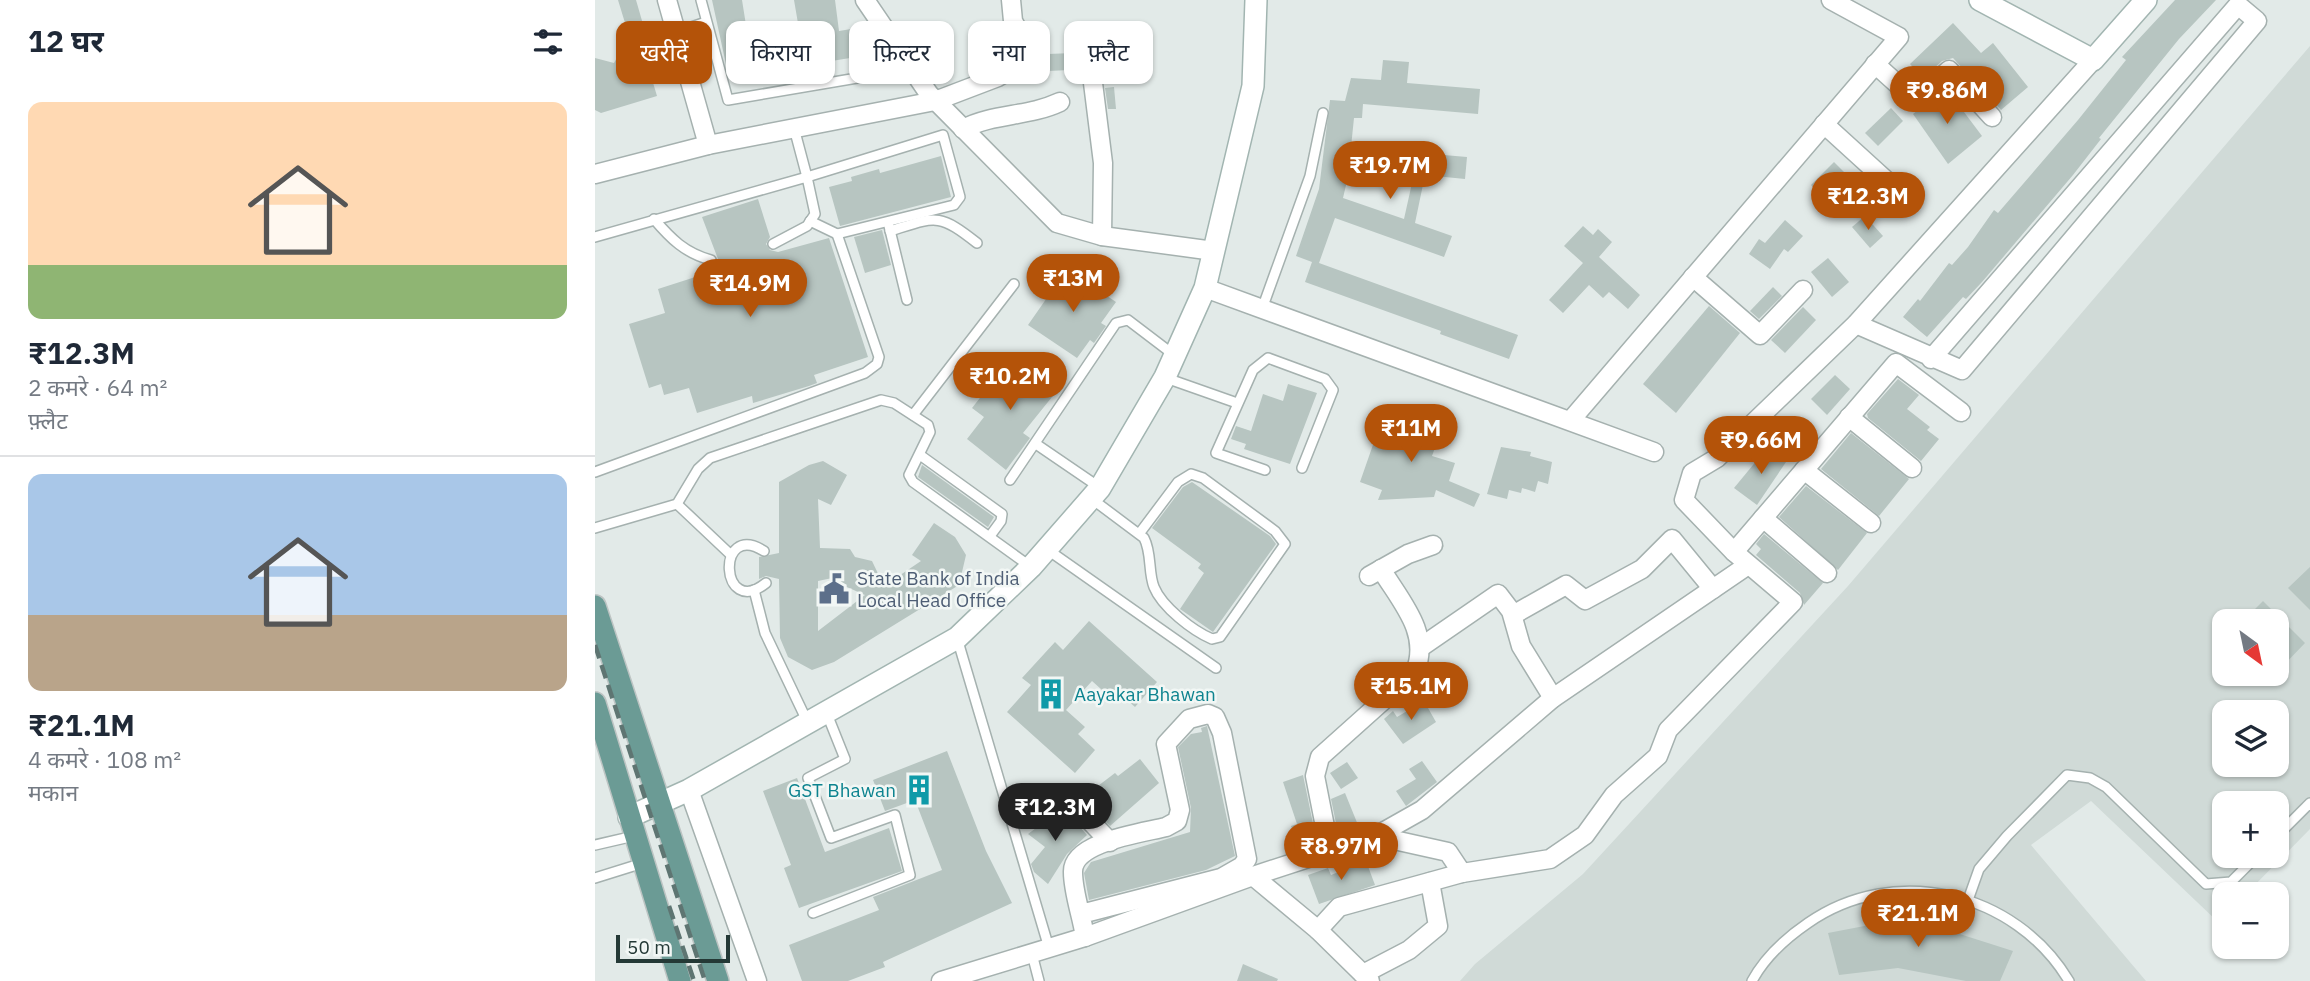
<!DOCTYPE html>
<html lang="hi">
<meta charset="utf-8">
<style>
body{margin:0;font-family:"IBM Plex Sans","Noto Sans Devanagari",sans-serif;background:#f2f2f3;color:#1f2937;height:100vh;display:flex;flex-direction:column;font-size:26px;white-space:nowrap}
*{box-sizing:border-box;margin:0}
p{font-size:23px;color:#747a83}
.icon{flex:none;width:38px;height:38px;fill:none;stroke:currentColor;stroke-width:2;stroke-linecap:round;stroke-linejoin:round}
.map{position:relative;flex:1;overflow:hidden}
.details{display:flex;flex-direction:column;background:#fff;width:595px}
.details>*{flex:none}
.top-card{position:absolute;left:21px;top:21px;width:665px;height:63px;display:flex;gap:14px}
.needle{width:46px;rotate:147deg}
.fabs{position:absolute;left:1617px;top:609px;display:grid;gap:14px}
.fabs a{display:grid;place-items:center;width:77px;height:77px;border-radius:14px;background:#fff;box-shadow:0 2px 5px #0004;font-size:35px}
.scale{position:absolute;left:21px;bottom:18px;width:114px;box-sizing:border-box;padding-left:7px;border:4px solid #243936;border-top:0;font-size:19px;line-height:24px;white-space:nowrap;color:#243936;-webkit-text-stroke:5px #f2f7f5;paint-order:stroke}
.price{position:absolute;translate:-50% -60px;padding:0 16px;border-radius:24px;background:#b45309;color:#fff;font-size:23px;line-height:46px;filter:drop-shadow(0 2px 4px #0008)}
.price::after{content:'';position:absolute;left:50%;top:42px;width:21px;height:16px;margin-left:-10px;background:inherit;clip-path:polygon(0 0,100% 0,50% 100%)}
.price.selected{background:#222;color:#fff}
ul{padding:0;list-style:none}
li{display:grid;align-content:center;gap:14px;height:371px;padding:0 28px}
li+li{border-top:2px solid #e0e1e3}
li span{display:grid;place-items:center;height:217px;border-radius:14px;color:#555}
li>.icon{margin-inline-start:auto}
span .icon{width:126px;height:126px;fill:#fffc;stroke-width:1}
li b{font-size:30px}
h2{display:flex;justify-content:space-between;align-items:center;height:84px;padding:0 28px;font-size:30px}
.tag{padding:0 24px;border-radius:14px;background:#fff;box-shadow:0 2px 5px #0004;font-size:24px;line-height:63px}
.tag.selected{background:#b45309;color:#fff}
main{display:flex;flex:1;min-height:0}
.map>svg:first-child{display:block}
.built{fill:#d0dad7;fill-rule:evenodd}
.building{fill:#b7c5c1;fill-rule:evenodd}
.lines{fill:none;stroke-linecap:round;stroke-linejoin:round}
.lane-casing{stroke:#a5b1af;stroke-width:12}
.street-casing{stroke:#a5b1af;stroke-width:21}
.secondary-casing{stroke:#a2b5b1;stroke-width:24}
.primary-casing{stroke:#bdc4c3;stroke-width:24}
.lane{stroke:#fff;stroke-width:9}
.street{stroke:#fff;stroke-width:18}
.secondary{stroke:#fff;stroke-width:21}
.primary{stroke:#6b9b95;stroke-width:21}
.rail{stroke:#5e7572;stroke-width:4.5;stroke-dasharray:14 7;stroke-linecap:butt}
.labels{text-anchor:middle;stroke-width:5;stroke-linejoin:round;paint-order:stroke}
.service-label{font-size:19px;fill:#4e5e75;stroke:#f2f7f5;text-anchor:start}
.culture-label{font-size:19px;fill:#0d838f;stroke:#f2f7f5;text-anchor:start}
</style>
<main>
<section class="details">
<h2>12 घर<svg class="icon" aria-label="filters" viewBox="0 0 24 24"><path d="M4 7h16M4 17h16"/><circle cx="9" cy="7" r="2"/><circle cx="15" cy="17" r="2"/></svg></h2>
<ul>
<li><span style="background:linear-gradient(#ffd9b3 75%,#8fb573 0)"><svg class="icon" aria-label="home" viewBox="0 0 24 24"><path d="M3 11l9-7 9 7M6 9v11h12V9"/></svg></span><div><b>₹12.3M</b><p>2 कमरे · 64 m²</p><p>फ़्लैट</p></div></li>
<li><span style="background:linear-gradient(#a9c7e8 65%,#b9a48a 0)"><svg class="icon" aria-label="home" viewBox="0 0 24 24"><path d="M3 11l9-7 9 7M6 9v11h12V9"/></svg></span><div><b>₹21.1M</b><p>4 कमरे · 108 m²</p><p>मकान</p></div></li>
</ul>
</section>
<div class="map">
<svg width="1715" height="981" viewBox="0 0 1715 981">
<rect width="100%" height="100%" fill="#e2eae8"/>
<!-- built -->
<path class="built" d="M1715 46V829L1651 894H1629V916L1623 922 1496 801 1436 845 1551 981H865L880 964 988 874 1253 586ZM1629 621H1682V674H1629ZM1629 712H1682V765H1629ZM1629 803H1682V856H1629Z"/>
<!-- building -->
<g class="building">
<path d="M23 0H41L52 38 44 58 48 60 50 68 53 66 62 96 6 113 0 110V58L19 63 34 36Z"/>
<path d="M117 0H147L154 44 205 35 199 0H240L244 31 256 29 261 57 134 78Z"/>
<path d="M1580 0H1621L1584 39 1504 138 1506 139 1478 175 1387 282 1371 299 1368 297 1332 337 1308 317 1323 299 1325 301 1354 263 1357 265 1373 247 1399 210 1403 213 1483 120 1531 60 1527 57Z"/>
<path d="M1358 23 1386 53 1398 43 1433 87 1406 110 1358 58 1347 61 1328 78 1315 64Z"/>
<path d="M489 27 504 29 501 51 486 49Z"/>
<path d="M478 50 496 53 495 64 487 70 486 77 474 75 475 70 453 71V54L478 53Z"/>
<path d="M788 60 814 62 812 83 885 89 883 114 768 104 767 118H759L756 147 872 157 870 179 830 175 820 223 857 236 849 257 740 218 724 263 923 335 914 359 845 334 846 331 710 282 717 262 701 256 724 189 735 100 750 101 756 78 786 80ZM755 168 819 174 809 219 748 198Z"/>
<path d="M519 87 521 109H513L510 88Z"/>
<path d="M1351 88 1387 136 1353 164 1318 114Z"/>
<path d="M1296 108 1308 121 1283 146 1270 133Z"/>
<path d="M346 156 356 197 245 226 234 187 257 181 256 177 284 169 285 173Z"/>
<path d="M1239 162 1252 175 1229 198 1216 185Z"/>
<path d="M163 199 175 237 171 244 175 250 183 252 234 238 273 357 219 375 222 383 214 386 158 403 157 396 102 413 94 388 69 395 66 384 54 388 34 324 70 313 63 289 119 271 123 259 107 217Z"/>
<path d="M1270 216 1288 236 1275 248 1257 227Z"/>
<path d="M1190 220 1208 236 1193 252 1189 249 1175 269 1154 254 1164 239 1170 243Z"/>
<path d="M988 226 998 235 1003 229 1017 242 1004 257 1045 295 1033 309 1014 292 1008 298 994 285 968 313 954 300 988 263 969 246Z"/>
<path d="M287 230 296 265 270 273 259 237Z"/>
<path d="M1233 258 1254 282 1237 297 1216 272Z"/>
<path d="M472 269 521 302 506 323 511 326 499 343 495 340 482 358 433 325Z"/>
<path d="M1178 287 1187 296 1164 319 1155 311Z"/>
<path d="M1114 306 1145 333 1081 413 1048 384Z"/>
<path d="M1208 307 1221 320 1190 353 1176 340Z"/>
<path d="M432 360 465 387 428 433 435 438 411 470 372 439 389 417 377 408 388 394 383 390 399 371 414 383Z"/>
<path d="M1240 375 1255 389 1232 415 1216 399Z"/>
<path d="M1303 379 1324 395 1312 409 1335 427 1332 430 1344 439 1326 461 1273 418 1272 414Z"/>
<path d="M693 384 722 393 695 464 649 449 651 444 636 439 641 426 656 431 668 394 688 401Z"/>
<path d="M788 416 823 428 825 421 847 428 837 456 860 463 854 481 885 494 879 507 841 490 839 497 783 500 787 490 765 482Z"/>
<path d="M1256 433 1314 479 1284 516 1226 469Z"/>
<path d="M906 447 936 452 935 456 957 462 953 484 943 481 940 492 927 488 926 493 914 490 912 499 892 494Z"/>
<path d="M1172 448 1191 462 1162 505 1139 488Z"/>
<path d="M228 461 252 475 236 505 223 499 225 548 255 549 260 557 277 561 289 586 326 561 317 555 339 523 360 537 371 555 364 585 239 662 217 670 193 657 185 638 184 579 171 576 164 579V557L184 553V482L214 465ZM242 577 245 584 270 595 223 631V581Z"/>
<path d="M327 465 399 517 393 527 323 477Z"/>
<path d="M597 482 675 536 681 544 618 632 585 609 609 573 603 568 606 564 557 528 588 487Z"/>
<path d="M1211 486 1272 533 1243 570 1184 517Z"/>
<path d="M1169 534 1228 583 1209 605 1205 593 1161 555 1166 549 1161 544Z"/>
<path d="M1715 567V610L1693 588Z"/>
<path d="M1668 601 1710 643 1682 672V621H1648Z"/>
<path d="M494 621 562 682 540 707 522 691 516 698 497 681 471 710 490 727 483 734 500 750 480 773 412 712 436 685 427 678 460 642 468 650Z"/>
<path d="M829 701 841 722 808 744 789 719 798 711 802 717Z"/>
<path d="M612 726 640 856 611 870 494 900 489 873 496 862 595 832 596 808 583 747 596 734 607 732 606 728Z"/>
<path d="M352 751 391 851 417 903 288 962 290 967 253 981H207L194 945 284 910 278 897 347 870 320 800 290 811 278 780Z"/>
<path d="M545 759 564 783 515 826 485 795 496 786 499 789 520 773 523 776Z"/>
<path d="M827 761 842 782 811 806 801 791 821 779 814 769Z"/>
<path d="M752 762 763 778 746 789 735 773Z"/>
<path d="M708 775 722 843 704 849 696 826 702 824 688 782Z"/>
<path d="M202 778 230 852 294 828 307 871 204 908 189 868 196 865 168 791Z"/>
<path d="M750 793 763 825 743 833 736 799Z"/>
<path d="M468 808 492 835 472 854 453 884 439 872 436 864 450 847 433 834Z"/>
<path d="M771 861 780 885 724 904 713 875 733 868 736 875Z"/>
<path d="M1306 906 1350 913 1349 929 1418 951 1405 981H1371L1303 968 1244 975 1233 933 1285 923 1304 925Z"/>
<path d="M648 964 683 979 682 981H642Z"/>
</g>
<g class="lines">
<!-- lane casing -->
<g class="lane-casing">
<g id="lane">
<path d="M106 0 133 100 268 77"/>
<path d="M82 32 111 22"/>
<path d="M199 128 212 177 348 135 365 197 359 205 242 234 215 221"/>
<path d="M59 219C76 239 90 253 116 260"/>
<path d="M294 226 312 300"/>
<path d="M295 231C340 217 343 212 382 243"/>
<path d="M0 237 212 177 220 214 212 226 178 244"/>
<path d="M667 309 715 176 728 113"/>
<path d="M571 378 642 403"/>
<path d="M318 415 419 284"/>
<path d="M441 444 504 487"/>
<path d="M325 455 407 514 406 521 395 536"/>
<path d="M670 470 621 453 658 370 673 358 730 379 738 390 707 468"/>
<path d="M0 472 270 373 282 364 284 357 242 234"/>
<path d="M415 480 521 323 533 320 579 355"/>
<path d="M497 499 549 538C557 553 553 572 559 587 567 607 598 631 617 639L625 637 690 544 680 531 608 478 596 474 583 482 544 534"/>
<path d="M82 504 136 555"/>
<path d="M0 528 82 504 103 469 115 458 286 400 299 403 333 425 335 432 314 475 318 482 436 567"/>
<path d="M453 550 621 668"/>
<path d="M169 551C120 520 125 620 171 583"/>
<path d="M159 590 170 633 212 721"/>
<path d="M362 638 454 948"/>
<path d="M1682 836 1715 803"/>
<path d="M0 845 39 836"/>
<path d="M0 878 48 863"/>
<path d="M1373 900 1384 869 1412 836 1472 775 1495 778 1511 787 1611 884 1636 882 1662 856"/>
<path d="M218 913 315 875 300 815 236 838 213 778 250 759 232 714"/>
<path d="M437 954 444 981"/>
<path d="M1157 981C1170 957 1191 938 1213 923 1299 863 1420 891 1474 981"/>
</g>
</g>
<!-- street casing -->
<g class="street-casing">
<g id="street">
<path d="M72 0 113 145"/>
<path d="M270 0 334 94 462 223 507 236 619 251"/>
<path d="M1280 64 1320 100 1354 70 1397 117"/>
<path d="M497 75 508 163 507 236"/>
<path d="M1229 124 1307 195"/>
<path d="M368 129C399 113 433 117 465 102"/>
<path d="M0 174 113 145 340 101 403 77 438 57 418 21 416 0"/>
<path d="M1098 277 1165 335 1208 290"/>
<path d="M610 288 1059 452"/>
<path d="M1261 324 1367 370 1662 21 1643 5 1336 359"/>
<path d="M1254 417 1317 468"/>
<path d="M976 420 1304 37 1236 0"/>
<path d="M1209 470 1276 523"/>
<path d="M1168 518 1232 573"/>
<path d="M1139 552 1301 363 1366 412"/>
<path d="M774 576 813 554 838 545"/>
<path d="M918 615 971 585 990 600 1047 569 1077 539 1118 589"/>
<path d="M826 647 903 594 916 611 926 646 958 698"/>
<path d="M94 790 162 981"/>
<path d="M479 804 515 842"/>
<path d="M781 836 853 852 867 873"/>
<path d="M735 852 720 776 725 757 820 672C836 633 806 602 786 569"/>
<path d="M658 876 723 930 775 981"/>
<path d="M486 914 626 878 647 866 652 859 627 733 620 717 613 714 594 719 571 744 585 810 582 821 571 827C547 833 477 842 478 872 478 893 487 916 490 937"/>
<path d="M723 930 744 907 867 873 955 859 990 835 1019 795 1063 756 1073 730 1198 602 1139 552 1089 500 1097 473 1122 458 1261 324 1498 60"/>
<path d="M768 974 814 950 843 926 835 882"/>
<path d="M346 981 490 937 658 876 781 836 827 810 958 698 1153 565"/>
</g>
</g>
<!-- secondary casing -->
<g class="secondary-casing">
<g id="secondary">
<path d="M1385 0 1498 60 1551 0"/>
<path d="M34 817 94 790 362 638 436 567 505 488 570 377 610 288 658 86 661 0"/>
</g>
</g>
<!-- primary casing -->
<g class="primary-casing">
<g id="primary">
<path d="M0 606 123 981"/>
<path d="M0 703 85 981"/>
</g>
</g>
<!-- lane -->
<use href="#lane" class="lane"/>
<!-- street -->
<use href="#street" class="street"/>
<!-- secondary -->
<use href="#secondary" class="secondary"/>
<!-- primary -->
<use href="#primary" class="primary"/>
<!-- rail -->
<g class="rail">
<path d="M0 645 110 981"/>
<path d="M74 906 99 981"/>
</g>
</g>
<!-- icons -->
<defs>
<g id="civic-bare" transform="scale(2.415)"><path d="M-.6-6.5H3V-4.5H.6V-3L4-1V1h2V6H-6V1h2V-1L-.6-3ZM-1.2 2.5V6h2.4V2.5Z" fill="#5c6f8a" stroke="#f2f7f5" stroke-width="2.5" paint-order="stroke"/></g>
<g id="building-bare" transform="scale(2.415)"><path d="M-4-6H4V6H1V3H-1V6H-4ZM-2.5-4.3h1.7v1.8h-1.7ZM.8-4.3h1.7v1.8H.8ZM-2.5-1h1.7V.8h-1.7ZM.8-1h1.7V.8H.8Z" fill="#0f9aa8" stroke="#f2f7f5" stroke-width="2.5" paint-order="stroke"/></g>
</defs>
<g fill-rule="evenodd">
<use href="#civic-bare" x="239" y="589"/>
<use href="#building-bare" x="456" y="694"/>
<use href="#building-bare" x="324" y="790"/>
</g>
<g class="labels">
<!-- service labels -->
<g class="service-label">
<text x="262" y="585">State Bank of India<tspan x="262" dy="22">Local Head Office</tspan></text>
</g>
<!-- culture labels -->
<g class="culture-label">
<text x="479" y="701">Aayakar Bhawan</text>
<text x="301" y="797" text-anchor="end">GST Bhawan</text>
</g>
</g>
</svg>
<div class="fabs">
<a><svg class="needle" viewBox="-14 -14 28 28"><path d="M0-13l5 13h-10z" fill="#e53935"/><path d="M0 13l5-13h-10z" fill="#747a83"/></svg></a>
<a><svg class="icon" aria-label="layers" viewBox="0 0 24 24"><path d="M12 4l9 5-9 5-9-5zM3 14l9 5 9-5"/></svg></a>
<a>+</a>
<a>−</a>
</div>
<div class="scale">50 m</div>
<b class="price" style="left:1352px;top:126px">₹9.86M</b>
<b class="price" style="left:795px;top:201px">₹19.7M</b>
<b class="price" style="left:1273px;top:232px">₹12.3M</b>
<b class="price" style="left:478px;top:314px">₹13M</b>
<b class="price" style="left:155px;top:319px">₹14.9M</b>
<b class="price" style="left:415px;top:412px">₹10.2M</b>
<b class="price" style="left:816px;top:464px">₹11M</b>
<b class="price" style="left:1166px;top:476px">₹9.66M</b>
<b class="price" style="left:816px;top:722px">₹15.1M</b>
<b class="price selected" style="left:460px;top:843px">₹12.3M</b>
<b class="price" style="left:746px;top:882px">₹8.97M</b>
<b class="price" style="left:1323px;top:949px">₹21.1M</b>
<div class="top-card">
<a class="tag selected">खरीदें</a>
<a class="tag">किराया</a>
<a class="tag">फ़िल्टर</a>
<a class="tag">नया</a>
<a class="tag">फ़्लैट</a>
</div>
</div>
</main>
